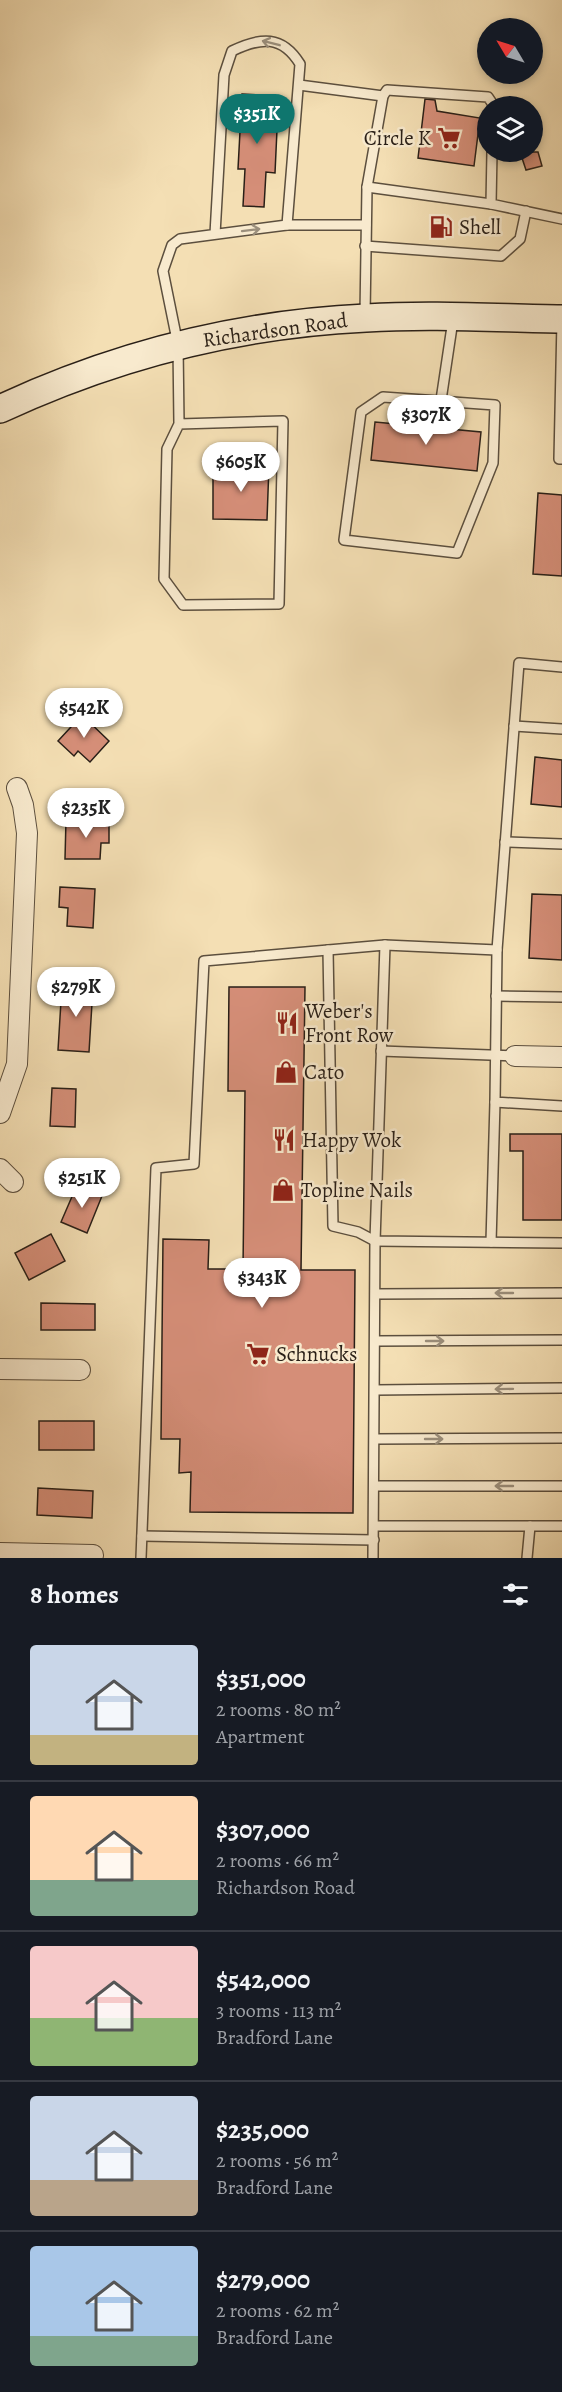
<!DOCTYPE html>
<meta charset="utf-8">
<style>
body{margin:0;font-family:Alegreya,serif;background:#20242c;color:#f1f3f6;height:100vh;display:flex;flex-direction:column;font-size:22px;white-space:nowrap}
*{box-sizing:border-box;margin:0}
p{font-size:20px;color:#9ea1a6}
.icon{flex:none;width:33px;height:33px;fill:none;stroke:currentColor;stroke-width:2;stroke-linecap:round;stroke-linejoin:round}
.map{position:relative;height:1558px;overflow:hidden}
.sheet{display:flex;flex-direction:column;background:#171b24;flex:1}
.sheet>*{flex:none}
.needle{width:39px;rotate:308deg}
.fabs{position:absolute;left:477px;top:18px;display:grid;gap:12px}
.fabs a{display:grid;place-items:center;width:66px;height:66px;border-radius:50%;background:#171b24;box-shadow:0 3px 9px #0003;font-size:30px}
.price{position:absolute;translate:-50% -51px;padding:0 14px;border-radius:21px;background:#fff;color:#222;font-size:20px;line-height:39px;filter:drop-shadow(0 2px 3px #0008)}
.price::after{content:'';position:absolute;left:50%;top:36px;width:18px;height:14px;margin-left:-9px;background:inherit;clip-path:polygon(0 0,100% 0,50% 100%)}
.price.on{background:#0f766e;color:#fff}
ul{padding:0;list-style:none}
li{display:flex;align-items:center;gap:18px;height:150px;padding:0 30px}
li+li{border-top:2px solid #363941}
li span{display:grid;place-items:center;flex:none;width:168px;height:120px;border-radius:6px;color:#555}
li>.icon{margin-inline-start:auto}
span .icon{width:72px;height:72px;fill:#fffc;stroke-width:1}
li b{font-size:26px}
h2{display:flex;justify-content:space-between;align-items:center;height:72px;padding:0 30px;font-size:26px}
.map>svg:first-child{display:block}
.building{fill:#d58e78;stroke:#291f17;stroke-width:1.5}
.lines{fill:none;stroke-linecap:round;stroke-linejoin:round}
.lane-casing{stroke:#5c4f3e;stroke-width:12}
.street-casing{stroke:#5c4f3e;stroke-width:22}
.secondary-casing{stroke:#291f17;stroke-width:30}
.lane{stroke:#f8eace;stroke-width:9}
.street{stroke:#f8eace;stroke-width:20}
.secondary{stroke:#f8eace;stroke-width:27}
.oneway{stroke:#9b8f7c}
.labels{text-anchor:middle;stroke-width:5;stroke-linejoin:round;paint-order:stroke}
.poi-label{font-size:21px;fill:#291f17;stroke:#f8eace;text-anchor:start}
.street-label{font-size:21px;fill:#291f17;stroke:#f8eace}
</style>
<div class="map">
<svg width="562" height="1558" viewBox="0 0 562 1558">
<rect width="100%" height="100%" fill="#f4dfb4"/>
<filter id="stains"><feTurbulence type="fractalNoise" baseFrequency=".00333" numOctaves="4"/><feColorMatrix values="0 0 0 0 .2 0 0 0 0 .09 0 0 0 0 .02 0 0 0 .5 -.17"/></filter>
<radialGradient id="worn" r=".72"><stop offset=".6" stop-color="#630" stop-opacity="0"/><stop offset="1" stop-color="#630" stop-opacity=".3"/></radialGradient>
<!-- building -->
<g class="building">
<path d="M242 94 275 96V107L278 108 275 173 266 172 264 207 243 206 245 169H238Z"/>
<path d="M425 99 435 100 437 111 480 118 474 166 418 158Z"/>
<path d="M520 152H538L542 166 526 170Z"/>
<path d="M375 422 481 432 477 471 371 460Z"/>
<path d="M243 465H269L267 520 213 519V469L243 470Z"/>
<path d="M538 493 562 495V576L533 574Z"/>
<path d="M82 715 109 741 90 762 78 751 74 756 58 741Z"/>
<path d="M535 757 562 760V807L531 804Z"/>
<path d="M66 820 109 821V843H101L100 859H65Z"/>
<path d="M60 887 95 889 93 928 67 926 68 908 59 907Z"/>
<path d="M532 894 562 895V960L529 958Z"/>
<path d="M62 985 93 987 89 1052 58 1050Z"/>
<path d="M229 987H305L301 1270H355L353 1513 190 1512 191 1472 179 1473 180 1439H161L163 1239 209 1240 208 1269H243L245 1091H228Z"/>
<path d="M52 1088 76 1089 75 1127 50 1126Z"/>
<path d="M510 1134H562V1220H523V1151H510Z"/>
<path d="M77 1185 102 1196 87 1233 61 1222Z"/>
<path d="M51 1234 65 1261 29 1280 15 1253Z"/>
<path d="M41 1303 95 1304V1330H41Z"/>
<rect x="39" y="1421" width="55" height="29"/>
<path d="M38 1488 93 1491 92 1518 37 1515Z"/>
</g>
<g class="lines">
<!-- lane casing -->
<g class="lane-casing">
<g id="lane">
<path d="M299 85 383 96"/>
<path d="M492 152 491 204 562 219"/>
<path d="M367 187 491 204"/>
<path d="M287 225H366"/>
<path d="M365 246 501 256 520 239 526 211"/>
<path d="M365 315 367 187 383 96 387 90 488 97 494 106"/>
<path d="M562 321 559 459H562"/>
<path d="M383 397 495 405 493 463 457 553 344 540 361 412Z"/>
<path d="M441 400 453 320"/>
<path d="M179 424 167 449 164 579 183 605 279 604 283 421 179 424 178 345 163 271 172 245 180 239 287 225 300 64C282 35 261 37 232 51L224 75 215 234"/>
<path d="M514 726 562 729"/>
<path d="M505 842 562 844"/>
<path d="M385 945 497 950 519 663 562 667"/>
<path d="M328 950 333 1226 358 1232 375 1241 562 1243"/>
<path d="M497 950 495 1102 562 1106"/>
<path d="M496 996 562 997"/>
<path d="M381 1051 515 1056"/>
<path d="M491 1242 495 1102"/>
<path d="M376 1294 562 1293"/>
<path d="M376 1341 562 1340"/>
<path d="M376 1390 562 1388"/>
<path d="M375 1439 562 1438"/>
<path d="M375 1486H562"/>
<path d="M374 1526H562"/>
<path d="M142 1536 374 1540"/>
<path d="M141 1558 156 1168 194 1164 204 961 385 945 375 1241 373 1558"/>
<path d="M527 1558 530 1526"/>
</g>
</g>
<!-- street casing -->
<g class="street-casing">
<g id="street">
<path d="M515 1056 562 1057"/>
<path d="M0 1113 17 1064 27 833 23 805 17 788"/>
<path d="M0 1169 13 1182"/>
<path d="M0 1369 80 1370"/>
<path d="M0 1553 93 1555"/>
</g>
</g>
<!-- secondary casing -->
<g class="secondary-casing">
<path id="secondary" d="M0 409C116 355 238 324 366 318 431 314 497 318 562 319"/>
</g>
<!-- lane -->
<use href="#lane" class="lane"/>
<!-- street -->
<use href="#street" class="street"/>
<!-- secondary -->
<use href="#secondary" class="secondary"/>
</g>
<!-- one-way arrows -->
<defs><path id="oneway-shaft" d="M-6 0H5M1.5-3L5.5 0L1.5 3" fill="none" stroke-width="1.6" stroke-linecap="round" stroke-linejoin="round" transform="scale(1.5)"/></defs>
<g class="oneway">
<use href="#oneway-shaft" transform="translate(271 43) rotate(-166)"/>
<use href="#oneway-shaft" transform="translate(251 230) rotate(-7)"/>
<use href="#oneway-shaft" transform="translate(504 1293) rotate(180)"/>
<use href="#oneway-shaft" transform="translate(435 1341)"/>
<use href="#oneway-shaft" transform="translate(504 1389) rotate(179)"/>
<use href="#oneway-shaft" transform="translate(434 1439)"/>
<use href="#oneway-shaft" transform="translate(504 1486) rotate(180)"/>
</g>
<!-- icons -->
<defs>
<g id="supermarket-bare" transform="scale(1.8)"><path d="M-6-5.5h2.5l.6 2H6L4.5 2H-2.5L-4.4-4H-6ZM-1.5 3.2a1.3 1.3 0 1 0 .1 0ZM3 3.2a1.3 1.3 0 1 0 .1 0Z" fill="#8f2418" stroke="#f8eace" stroke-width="2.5" paint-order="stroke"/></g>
<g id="fuel-bare" transform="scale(1.8)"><path d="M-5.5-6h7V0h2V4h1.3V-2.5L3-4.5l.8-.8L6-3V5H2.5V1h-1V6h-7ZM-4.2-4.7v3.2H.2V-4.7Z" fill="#8f2418" stroke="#f8eace" stroke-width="2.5" paint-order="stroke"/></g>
<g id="restaurant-bare" transform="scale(1.8)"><path d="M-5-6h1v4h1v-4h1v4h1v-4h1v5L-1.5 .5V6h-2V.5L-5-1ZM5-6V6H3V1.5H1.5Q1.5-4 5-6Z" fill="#8f2418" stroke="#f8eace" stroke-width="2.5" paint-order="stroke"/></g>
<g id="shop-bare" transform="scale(1.8)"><path d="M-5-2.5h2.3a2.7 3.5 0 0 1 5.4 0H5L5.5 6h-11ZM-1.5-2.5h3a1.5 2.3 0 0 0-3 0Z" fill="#8f2418" stroke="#f8eace" stroke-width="2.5" paint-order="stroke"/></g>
</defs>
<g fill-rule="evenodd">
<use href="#supermarket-bare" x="449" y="138"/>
<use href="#fuel-bare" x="441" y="227"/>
<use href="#restaurant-bare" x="287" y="1023"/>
<use href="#shop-bare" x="286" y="1072"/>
<use href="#restaurant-bare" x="284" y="1140"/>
<use href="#shop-bare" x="283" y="1190"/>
<use href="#supermarket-bare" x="258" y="1354"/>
</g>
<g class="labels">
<!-- poi labels -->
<g class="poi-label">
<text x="431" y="145" text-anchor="end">Circle K</text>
<text x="459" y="234">Shell</text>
<text x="305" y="1018">Weber's<tspan x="305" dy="24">Front Row</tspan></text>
<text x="304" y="1079">Cato</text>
<text x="302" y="1147">Happy Wok</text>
<text x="301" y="1197">Topline Nails</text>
<text x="276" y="1361">Schnucks</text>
</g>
<!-- street labels -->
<g class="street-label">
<text transform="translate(275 330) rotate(-8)" y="7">Richardson Road</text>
</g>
</g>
<rect width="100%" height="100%" filter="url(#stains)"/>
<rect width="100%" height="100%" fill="url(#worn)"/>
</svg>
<div class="fabs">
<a><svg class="needle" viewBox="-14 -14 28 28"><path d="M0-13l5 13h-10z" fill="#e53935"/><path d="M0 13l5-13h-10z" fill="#9ea1a6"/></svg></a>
<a><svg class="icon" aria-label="layers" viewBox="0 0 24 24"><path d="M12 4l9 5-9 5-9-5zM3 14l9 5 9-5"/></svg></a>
</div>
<b class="price on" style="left:257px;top:145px">$351K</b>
<b class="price" style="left:426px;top:446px">$307K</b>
<b class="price" style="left:241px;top:493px">$605K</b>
<b class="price" style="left:84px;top:739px">$542K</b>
<b class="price" style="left:86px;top:839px">$235K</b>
<b class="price" style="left:76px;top:1018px">$279K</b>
<b class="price" style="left:82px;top:1209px">$251K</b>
<b class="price" style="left:262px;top:1309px">$343K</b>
</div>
<section class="sheet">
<h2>8 homes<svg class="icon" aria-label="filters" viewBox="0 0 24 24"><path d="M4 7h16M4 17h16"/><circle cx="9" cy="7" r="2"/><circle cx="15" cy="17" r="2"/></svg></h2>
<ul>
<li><span style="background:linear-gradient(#c9d6e8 75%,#c2b280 0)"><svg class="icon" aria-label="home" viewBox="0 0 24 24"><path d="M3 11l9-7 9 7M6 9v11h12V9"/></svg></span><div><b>$351,000</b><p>2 rooms · 80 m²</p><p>Apartment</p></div></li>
<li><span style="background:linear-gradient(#ffd9b3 70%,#7fa58c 0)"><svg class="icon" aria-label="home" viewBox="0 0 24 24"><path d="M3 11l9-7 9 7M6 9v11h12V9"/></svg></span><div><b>$307,000</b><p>2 rooms · 66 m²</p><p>Richardson Road</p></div></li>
<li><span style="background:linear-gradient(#f6c9c9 60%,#8fb573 0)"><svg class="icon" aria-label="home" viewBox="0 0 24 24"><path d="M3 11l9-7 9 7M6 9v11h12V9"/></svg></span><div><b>$542,000</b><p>3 rooms · 113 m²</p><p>Bradford Lane</p></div></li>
<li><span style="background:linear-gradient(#c9d6e8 70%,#b9a48a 0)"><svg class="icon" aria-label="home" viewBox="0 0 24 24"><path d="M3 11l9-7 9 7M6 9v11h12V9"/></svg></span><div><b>$235,000</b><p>2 rooms · 56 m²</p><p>Bradford Lane</p></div></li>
<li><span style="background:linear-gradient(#a9c7e8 75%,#7fa58c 0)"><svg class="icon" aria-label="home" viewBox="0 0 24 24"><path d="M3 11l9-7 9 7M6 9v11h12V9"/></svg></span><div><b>$279,000</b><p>2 rooms · 62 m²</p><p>Bradford Lane</p></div></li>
</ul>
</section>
